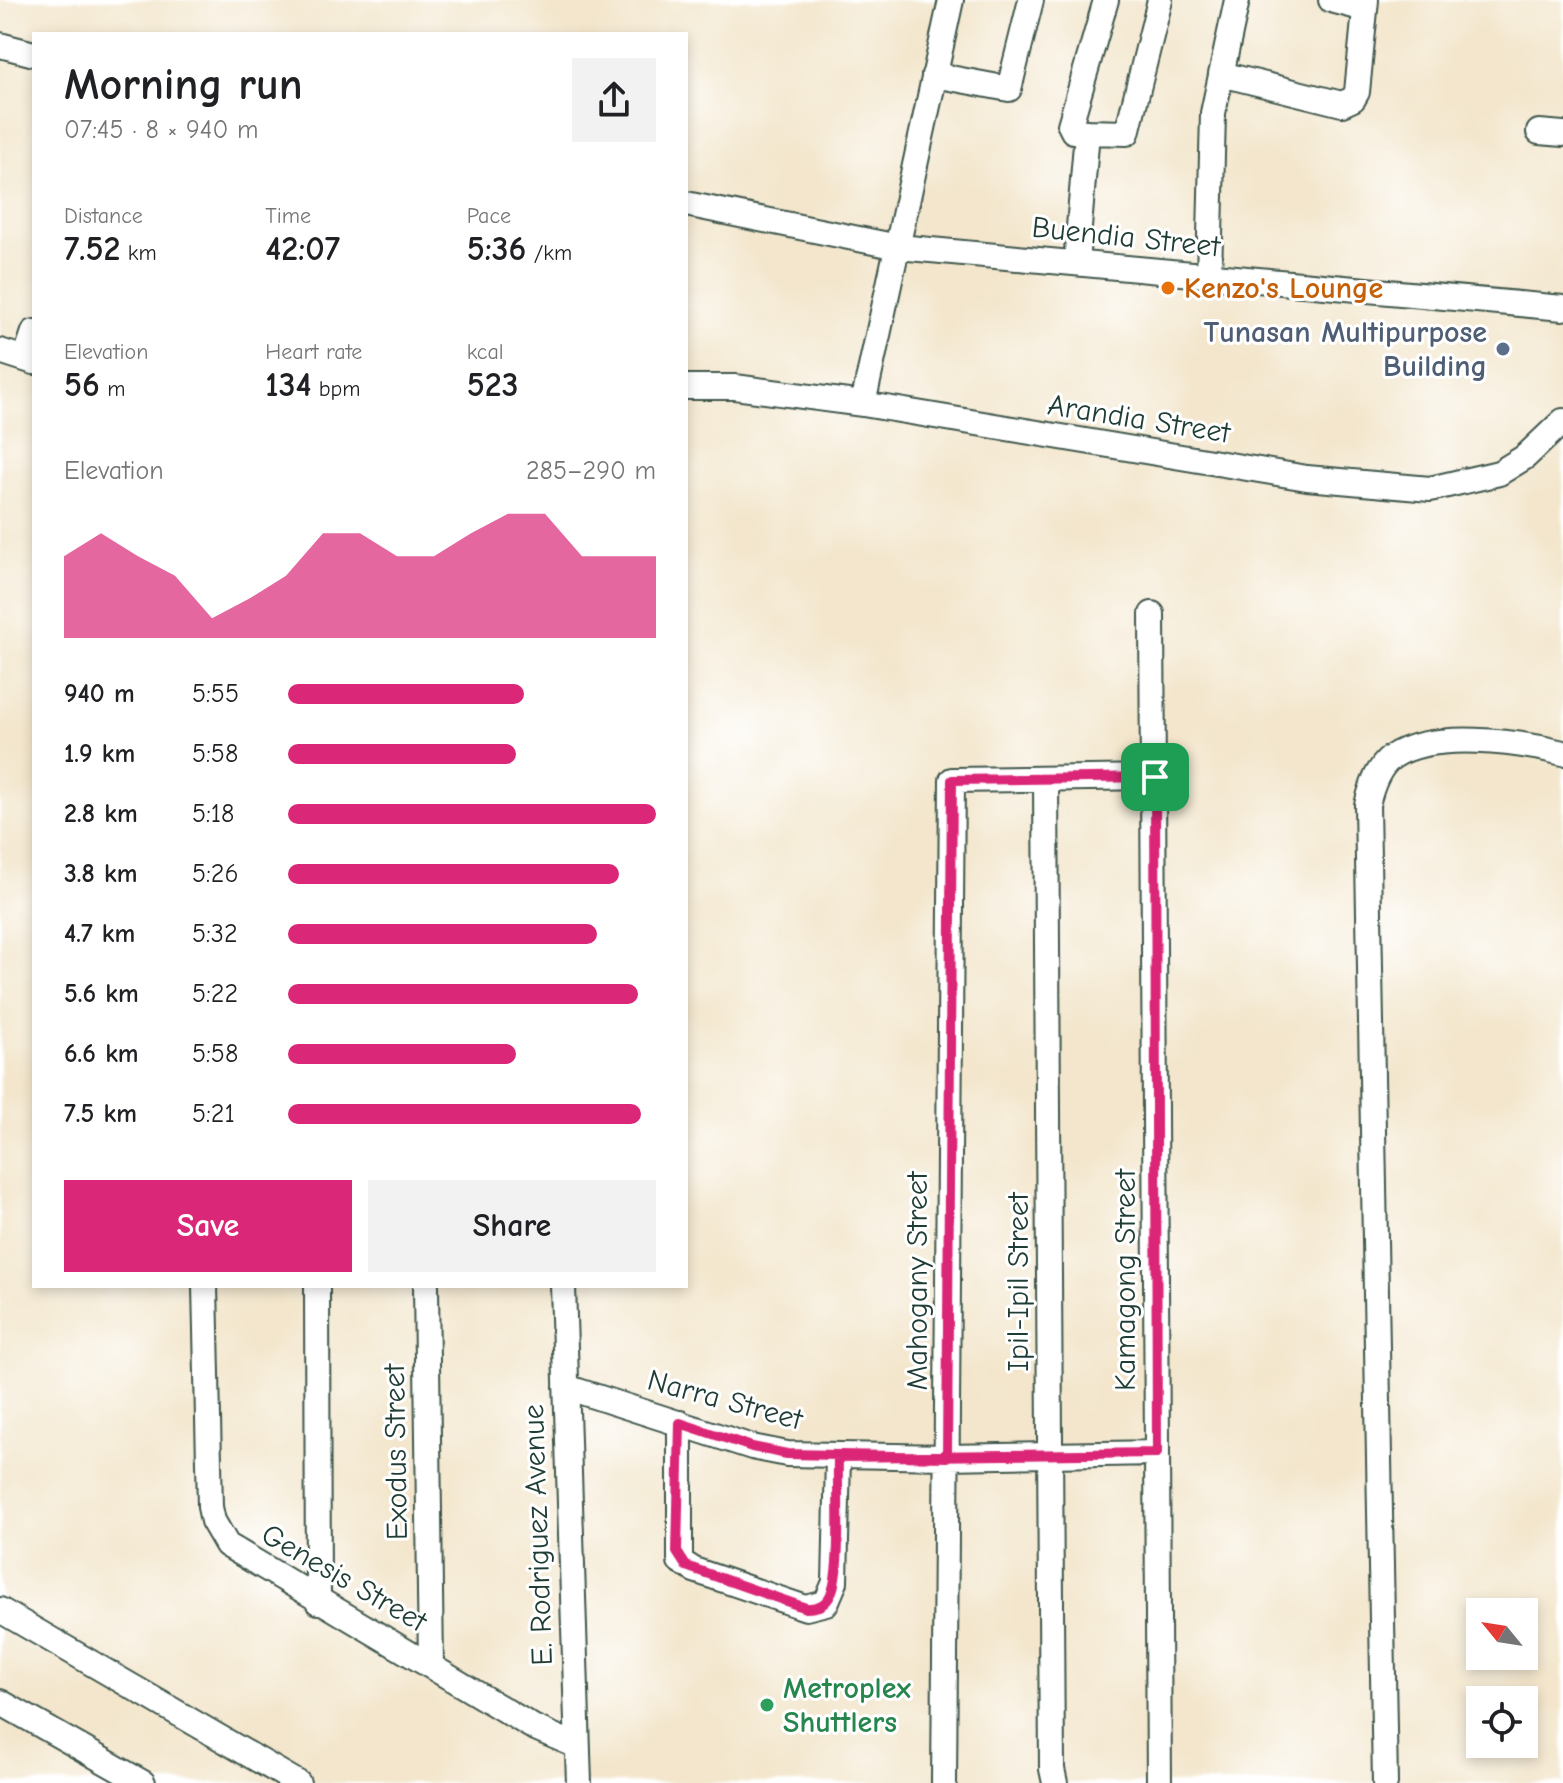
<!DOCTYPE html>
<html lang="en">
<head>
<meta charset="utf-8">
<style>
	:root { --surface:#fff; --page:#f2f2f2; --text:#202124; --muted:#757577; --accent:#db2777 }
	body { margin:0; font-family:"Comic Neue",sans-serif; background:var(--page); color:var(--text); height:100vh; display:flex; flex-direction:column; font-size:30px; white-space:nowrap }
	* { box-sizing:border-box; margin:0 }
	p { font-size:26px; color:var(--muted) }
	.icon { flex:none; width:44px; height:44px; fill:none; stroke:currentColor; stroke-width:2; stroke-linecap:round; stroke-linejoin:round }
	.map { position:relative; flex:1; overflow:hidden }
	.side { position:absolute; left:32px; top:32px; width:656px; height:1256px; display:flex; flex-direction:column; background:var(--surface); border-radius:0px; box-shadow:0 4px 12px #0003 }
	.side>* { flex:none }
	.needle { width:52px; rotate:300deg }
	.tools { position:absolute; left:1466px; top:1598px; display:grid; gap:16px }
	.tools a { display:grid; place-items:center; width:72px; height:72px; border-radius:0px; background:var(--surface); box-shadow:0 4px 12px #0003; font-size:40px }
	.pin { position:absolute; display:grid; place-items:center; width:68px; height:68px; color:#fff; margin:-34px; border-radius:16px; box-shadow:0 4px 12px #0006 }
	.round { display:grid; place-items:center; flex:none; width:84px; height:84px; border-radius:0px; background:var(--page) }
	.head { display:flex; align-items:center; justify-content:space-between; height:136px; padding:0 32px }
	h1 { font-size:44px; font-weight:700; line-height:60px }
	.stats { display:grid; grid-template-columns:repeat(3,1fr); gap:12px; height:136px; padding:8px 32px }
	.stats div { display:grid; align-content:center }
	.stats b { font-size:34px; font-weight:700 }
	.stats small { font-size:22px; font-weight:400 }
	.stats p { font-size:22px }
	.chart { height:224px; padding:16px 32px }
	.chart p { display:flex; justify-content:space-between }
	.chart svg { width:100%; height:144px; margin-top:8px; fill:var(--accent); opacity:.7 }
	.primary-button { display:flex; gap:16px; margin-top:auto; padding:16px 32px }
	.primary-button a { flex:1; height:92px; border-radius:0px; background:var(--accent); color:#fff; font-size:32px; font-weight:700; line-height:92px; text-align:center }
	.primary-button a+a { background:var(--page); color:var(--text) }
	ul { padding:0 32px; list-style:none; font-size:26px }
	li { display:grid; grid-template-columns:128px 96px 1fr; align-items:center; height:60px }
	li i { height:20px; border-radius:10px; background:var(--accent) }
	.map>svg:first-child { display:block }
</style>
</head>
<body>
<div class="map">
<svg width="1563" height="1783" viewBox="0 0 1563 1783">
	<rect width="100%" height="100%" fill="#fff"/>
	<filter id="ink" filterUnits="userSpaceOnUse"><feTurbulence type="fractalNoise" baseFrequency=".0125" numOctaves="2"/><feDisplacementMap in="SourceGraphic" scale="16" xChannelSelector="R" yChannelSelector="G"/><feConvolveMatrix kernelMatrix="1 2 1 2 8 2 1 2 1" color-interpolation-filters="sRGB"/></filter>
	<filter id="wash" filterUnits="userSpaceOnUse"><feTurbulence type="fractalNoise" baseFrequency=".006" numOctaves="4" result="noise"/><feDisplacementMap in="SourceGraphic" scale="32" xChannelSelector="R" yChannelSelector="G"/><feGaussianBlur stdDeviation="1.8" result="paint"/><feColorMatrix in="noise" values="0 0 0 0 0 0 0 0 0 0 0 0 0 0 0 0 0 1.4 0 .05"/><feComposite in="paint" operator="in"/></filter>
	<g filter="url(#wash)">
		<rect width="100%" height="100%" fill="#f3e6cc"/>
	</g>
	<g filter="url(#ink)">
		<g fill="none" stroke-linecap="round" stroke-linejoin="round">
			<defs>
				<path id="minor" d="M1331,0l34,9
					M0,45l34,9
					M1221,74l121,30 11,-5 4,-7 9,-92
					M934,75l75,14 22,-89
					M1087,132l40,1 33,-133
					M1539,132l24,2
					M686,204l212,43 665,61
					M1076,263l11,-131 -14,-1 -3,-6 36,-125
					M1209,278l4,-165 24,-113
					M0,351l34,11
					M25,359l9,-27
					M686,387h49l128,17 444,74 123,11 69,-16 26,-16 38,-36
					M863,404l88,-404
					M1152,614l7,1169
					M1046,780l6,989 3,14
					M205,1286l5,221 3,14 14,24 306,182 44,19
					M317,1286l1,316
					M426,1286l5,379
					M563,1286l16,497
					M566,1387l186,60 35,7 160,3 210,-4
					M680,1423v138l14,9 112,38 20,-5 9,-21 3,-125
					M0,1610l298,173
					M0,1702l143,81
					M944,1783l8,-1003 203,-3
					M1385,1783l-18,-978c4,-17 10,-37 25,-48 40,-27 127,-15 171,-4"/>
			</defs>
			<use href="#minor" stroke="#3f564b" stroke-width="28"/>
			<use href="#minor" stroke="#fff" stroke-width="24"/>
		</g>
	</g>
	<g fill="none" stroke-linecap="round" stroke-linejoin="round" filter="url(#ink)">
		<defs>
			<path id="route" d="M1155,777l-203,3 -5,677 -160,-3 -35,-7 -72,-24 -3,129 9,14 120,42c12,0 20,-3 25,-14 11,-24 6,-106 7,-137l319,-4 -2,-676"/>
		</defs>
		<use href="#route" stroke="#fff" stroke-width="16"/>
		<use href="#route" stroke="#db2777" stroke-width="10"/>
	</g>
	<circle fill="#e8710a" stroke="#fff" stroke-width="3" cx="1168" cy="288" r="8"/>
	<circle fill="#5c6f8a" stroke="#fff" stroke-width="3" cx="1503" cy="349" r="8"/>
	<circle fill="#2e9e5b" stroke="#fff" stroke-width="3" cx="767" cy="1705" r="8"/>
	<g text-anchor="middle" dominant-baseline="central" stroke-width="6" stroke-linejoin="round" paint-order="stroke">
		<g font-size="30" fill="#1f3d34" stroke="#fff">
			<text transform="translate(1126 237) rotate(6)">Buendia Street</text>
			<text transform="translate(1139 419) rotate(9)">Arandia Street</text>
			<text transform="translate(1125 1280) rotate(-90)">Kamagong Street</text>
			<text transform="translate(917 1281) rotate(-90)">Mahogany Street</text>
			<text transform="translate(1018 1282) rotate(-90)">Ipil-Ipil Street</text>
			<text transform="translate(725 1400) rotate(15)">Narra Street</text>
			<text transform="translate(396 1452) rotate(-91)">Exodus Street</text>
			<text transform="translate(538 1535) rotate(-92)">E. Rodriguez Avenue</text>
			<text transform="translate(344 1578) rotate(30)">Genesis Street</text>
		</g>
		<g font-size="30" font-weight="bold" fill="#c56008" stroke="#fff" text-anchor="start">
			<text x="1184" y="288">Kenzo's Lounge</text>
		</g>
		<g font-size="30" font-weight="bold" fill="#4e5e75" stroke="#fff" text-anchor="end">
			<text x="1487" y="332">Tunasan Multipurpose<tspan x="1487" dy="34">Building</tspan></text>
		</g>
		<g font-size="30" font-weight="bold" fill="#27864d" stroke="#fff" text-anchor="start">
			<text x="783" y="1688">Metroplex<tspan x="783" dy="34">Shuttlers</tspan></text>
		</g>
	</g>
</svg>
<div class="tools">
<a><svg class="needle" viewBox="-14 -14 28 28"><path d="M0-13l5 13h-10z" fill="#e53935"/><path d="M0 13l5-13h-10z" fill="#757577"/></svg></a>
<a><svg class="icon" aria-label="locate" viewBox="0 0 24 24"><circle cx="12" cy="12" r="6"/><path d="M12 2v4M12 18v4M2 12h4M18 12h4"/></svg></a>
</div>
<div class="pin" style="left:1155px;top:777px;background:#1e9e55"><svg class="icon" aria-label="arrive" viewBox="0 0 24 24"><path d="M6 21V4h12l-3 4 3 4H6"/></svg></div>
<section class="side">
<div class="head"><div><h1>Morning run</h1><p>07:45 · 8 × 940 m</p></div><a class="round"><svg class="icon" aria-label="share" viewBox="0 0 24 24"><path d="M12 15V3M7 8l5-5 5 5M5 13v7h14v-7"/></svg></a></div>
<div class="stats">
<div><p>Distance</p><b>7.52<small> km</small></b></div>
<div><p>Time</p><b>42:07</b></div>
<div><p>Pace</p><b>5:36<small> /km</small></b></div>
</div>
<div class="stats">
<div><p>Elevation</p><b>56<small> m</small></b></div>
<div><p>Heart rate</p><b>134<small> bpm</small></b></div>
<div><p>kcal</p><b>523</b></div>
</div>
<div class="chart"><p><span>Elevation</span>285–290 m</p>
<svg viewBox="0 0 160 44" preserveAspectRatio="none"><path d="M0 44V19L10 12L20 19L30 25L40 38L50 32L60 25L70 12L80 12L90 19L100 19L110 12L120 6L130 6L140 19L150 19L160 19V44z"/></svg>
</div>
<ul>
<li><b>940 m</b>5:55<i style="width:64%"></i></li>
<li><b>1.9 km</b>5:58<i style="width:62%"></i></li>
<li><b>2.8 km</b>5:18<i style="width:100%"></i></li>
<li><b>3.8 km</b>5:26<i style="width:90%"></i></li>
<li><b>4.7 km</b>5:32<i style="width:84%"></i></li>
<li><b>5.6 km</b>5:22<i style="width:95%"></i></li>
<li><b>6.6 km</b>5:58<i style="width:62%"></i></li>
<li><b>7.5 km</b>5:21<i style="width:96%"></i></li>
</ul>
<div class="primary-button"><a>Save</a><a>Share</a></div>
</section>
</div>
</body>
</html>
